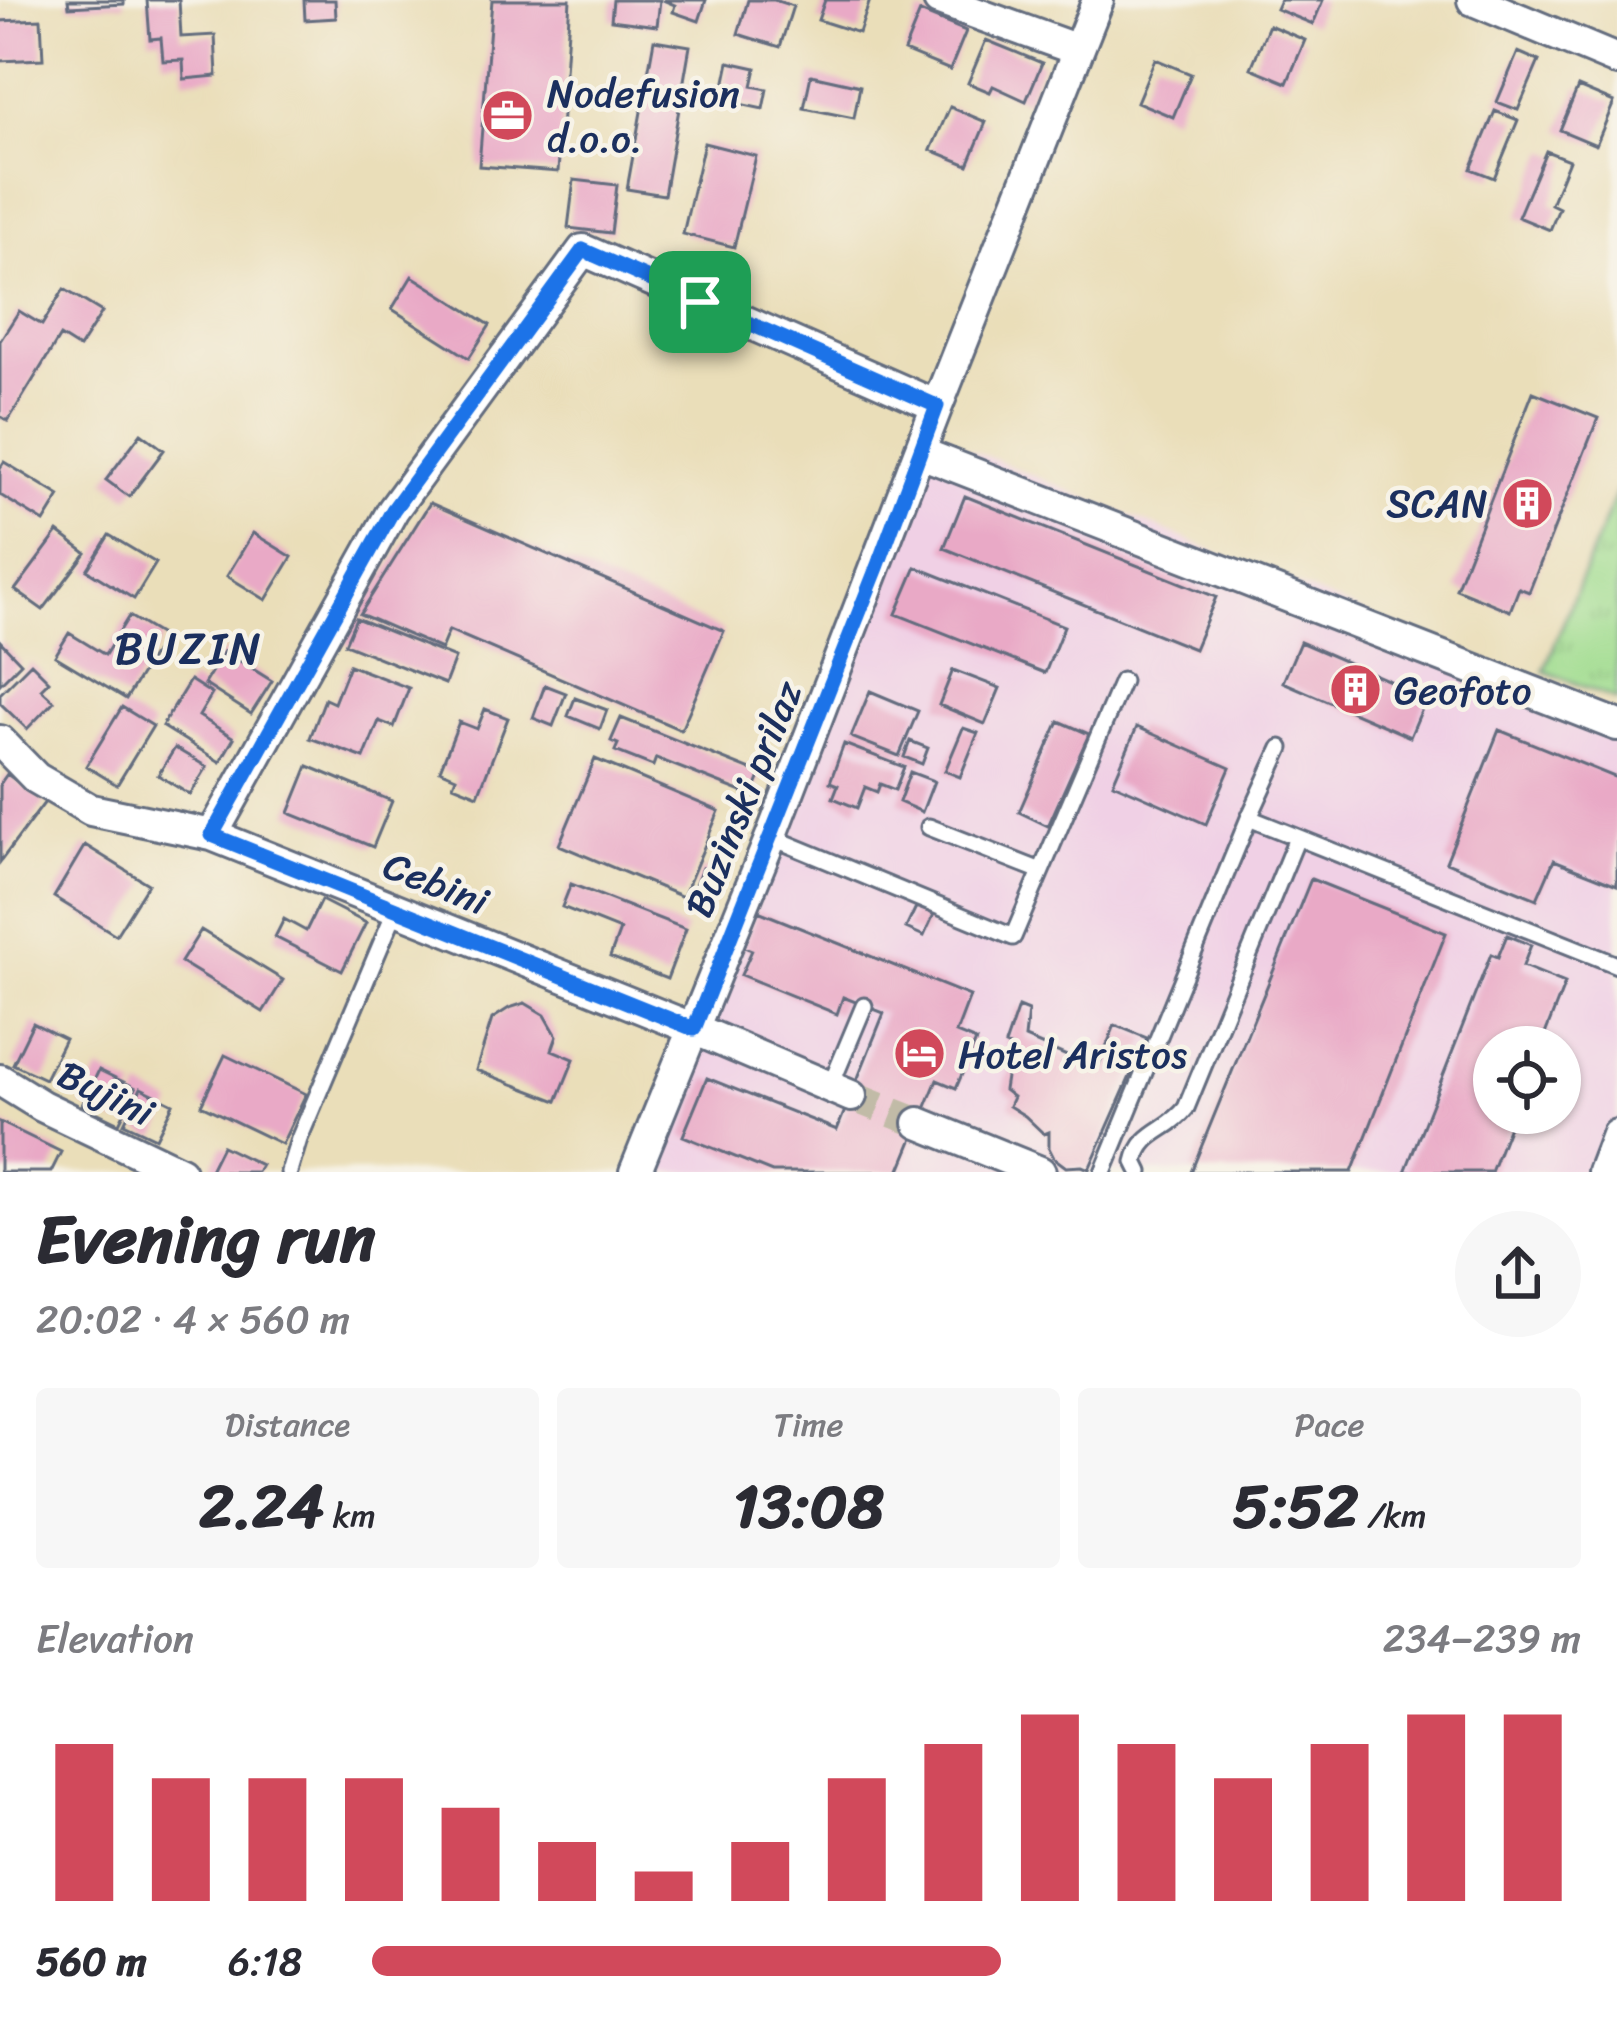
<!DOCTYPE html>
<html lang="en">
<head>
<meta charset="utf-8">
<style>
	:root { --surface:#fff; --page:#f7f7f7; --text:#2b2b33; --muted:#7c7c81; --accent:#d1495b }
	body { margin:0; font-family:Sriracha,sans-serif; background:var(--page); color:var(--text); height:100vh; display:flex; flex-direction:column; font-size:45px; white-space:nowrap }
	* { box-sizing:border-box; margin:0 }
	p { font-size:39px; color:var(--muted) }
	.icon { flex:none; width:66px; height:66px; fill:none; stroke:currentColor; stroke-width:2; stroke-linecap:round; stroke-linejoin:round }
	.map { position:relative; height:1172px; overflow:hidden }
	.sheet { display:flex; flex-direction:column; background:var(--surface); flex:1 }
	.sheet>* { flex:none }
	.buttons { position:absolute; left:1473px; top:1026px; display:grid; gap:24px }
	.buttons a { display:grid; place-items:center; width:108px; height:108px; border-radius:50%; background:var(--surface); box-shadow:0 3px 9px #0004; font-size:60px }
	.pin { position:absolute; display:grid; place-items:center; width:102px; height:102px; color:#fff; margin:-51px; border-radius:24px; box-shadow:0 6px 18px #0006 }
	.round { display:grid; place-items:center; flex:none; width:126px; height:126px; border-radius:63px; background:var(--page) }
	.headline { display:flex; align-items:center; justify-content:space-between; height:204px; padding:0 36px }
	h1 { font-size:66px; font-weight:700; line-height:90px }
	.figures { display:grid; grid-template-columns:repeat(3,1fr); gap:18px; height:204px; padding:12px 36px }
	.figures div { display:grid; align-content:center; border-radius:12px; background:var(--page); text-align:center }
	.figures b { font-size:60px; font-weight:700 }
	.figures small { font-size:33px; font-weight:400 }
	.figures p { font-size:33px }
	.chart { height:336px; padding:24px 36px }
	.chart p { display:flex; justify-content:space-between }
	.chart svg { width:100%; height:216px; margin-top:12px; stroke:var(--accent); stroke-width:6 }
	ul { padding:0 36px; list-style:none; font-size:39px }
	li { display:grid; grid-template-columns:192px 144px 1fr; align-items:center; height:90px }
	li i { height:30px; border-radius:15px; background:var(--accent) }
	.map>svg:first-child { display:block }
</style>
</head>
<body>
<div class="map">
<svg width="1617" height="1172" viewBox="0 0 1617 1172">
	<defs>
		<pattern id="grass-tufts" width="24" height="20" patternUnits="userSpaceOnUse" patternTransform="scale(3)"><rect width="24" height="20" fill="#a2dd91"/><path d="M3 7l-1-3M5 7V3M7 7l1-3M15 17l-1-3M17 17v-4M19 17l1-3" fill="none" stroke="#8bbe7f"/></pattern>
	</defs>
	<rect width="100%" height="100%" fill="#f7f3e8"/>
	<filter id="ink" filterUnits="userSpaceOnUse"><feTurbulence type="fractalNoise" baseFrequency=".00833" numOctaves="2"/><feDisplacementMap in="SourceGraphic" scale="24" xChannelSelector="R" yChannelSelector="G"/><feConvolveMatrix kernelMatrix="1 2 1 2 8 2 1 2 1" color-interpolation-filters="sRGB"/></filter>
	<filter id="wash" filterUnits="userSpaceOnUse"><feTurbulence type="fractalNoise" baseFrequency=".004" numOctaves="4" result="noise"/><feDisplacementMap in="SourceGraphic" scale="48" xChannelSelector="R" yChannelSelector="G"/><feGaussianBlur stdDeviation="2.7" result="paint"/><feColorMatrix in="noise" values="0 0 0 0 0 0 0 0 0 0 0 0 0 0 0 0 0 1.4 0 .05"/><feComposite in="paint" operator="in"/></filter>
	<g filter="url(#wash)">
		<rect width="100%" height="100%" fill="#eadeb9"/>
		<path fill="#f0d0e5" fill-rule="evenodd" d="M938,436l374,156 305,122v458h-964zM1494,1047h66v66h-66z"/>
		<path fill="url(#grass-tufts)" stroke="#5e8678" stroke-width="3" d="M1617,490v210l-73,-29z"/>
		<g id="blocks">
			<path fill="#e9a9c6" d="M68,0h56v4l-55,3z
				M147,0h32l2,37 34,-2 2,41 -33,3 -1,-19 -20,1 -2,-23 -11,1z
				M304,0h31l1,18 -31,2z
				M492,0h78l-12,172 -79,-6z
				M613,0h47l-3,26 -46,-6z
				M663,0h43l-7,21 -26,-9 2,-7z
				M748,0h26l19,6 -13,41 -42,-13z
				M825,0h45l-11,33 -41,-13z
				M1280,0h43l-10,24 -37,-15z
				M920,12l46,19 -16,39 -46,-19z
				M41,19l2,40 -43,2v-40z
				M1269,25l36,15 -18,43 -36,-15z
				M654,40l36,6 -26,149 -37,-6z
				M986,40l56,23 -16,38 -33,-15 -3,6 -22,-9z
				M1518,52l21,9 -21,49 -21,-8z
				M1155,59l36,15 -18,43 -36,-15z
				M729,62l27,6 -4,18 15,3 -4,20 -42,-9z
				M811,75l49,11 -6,32 -50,-10z
				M1578,87l36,15 -18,43 -36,-15z
				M950,107l36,15 -18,43 -37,-15z
				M1495,111l23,9 -24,58 -23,-9z
				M704,143l52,13 -22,91 -51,-13z
				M1546,151l23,9 -18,44 8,4 -9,22 -32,-13z
				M574,180l43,5 -6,48 -43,-5z
				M412,276l78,49 -21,33 -77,-49z
				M64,289l38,23 -23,36 -19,-12 -52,85 -8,-5v-75l19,-30 23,14z
				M1533,392l65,26 -69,174 -10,-4 -9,23 -54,-22z
				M141,433l23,17 -35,47 -23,-17z
				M4,462l56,34 -16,26 -44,-27v-27z
				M965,496l251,101 -22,52 -250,-101z
				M430,503l294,128 -43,99 -232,-100 -8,19 -81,-35z
				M58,532l28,21 -43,57 -28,-20z
				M253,533l39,24 -26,43 -39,-24z
				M109,535l47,28 -22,36 -47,-29z
				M916,567l148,59 -19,47 -149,-59z
				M129,616l35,21 -38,62 -71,-43 14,-23 36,22z
				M356,618l99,40 -10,26 -100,-40z
				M0,641l21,22 -21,21z
				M1300,642l127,55 -17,40 -127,-55z
				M224,651l48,30 -21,33 -47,-30z
				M31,663l18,18 -8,8 13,12 -27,28 -27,-26v-9z
				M349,665l60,23 -15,39 -15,-6 -15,37 -54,-20 15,-39 9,4z
				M953,670l47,18 -15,36 -46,-19z
				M190,680l22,14 -13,22 35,22 -14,24 -58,-36z
				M545,685l21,8 -13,33 -20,-8z
				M870,691l48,20 -19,45 -48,-19z
				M575,698l32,12 -7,19 -32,-13z
				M122,707l31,19 -36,59 -31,-19z
				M485,709l23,9 -30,77 -25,-10 3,-8 -16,-7 19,-48 18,7z
				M621,718l140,56 -9,22 -96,-38 -3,8 -38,-15 3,-7 -7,-3z
				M1059,721l30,13 -41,92 -29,-14z
				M1137,727l93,41 -24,56 -93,-41z
				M963,728l15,5 -18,44 -15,-6z
				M1499,730l118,48v107l-63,-25 -17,39 -91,-37z
				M910,741l18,7 -6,16 -18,-7z
				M844,744l60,23 -9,23 -15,-6 -3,8 -12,-5 -8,21 -24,-10 5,-13 -8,-3z
				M175,748l32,19 -17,28 -32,-20z
				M595,759l124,52 -36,86 -124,-52z
				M308,766l84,35 -19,46 -84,-34z
				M910,772l24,9 -12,31 -23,-10z
				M7,774l38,28 -45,60v-78z
				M85,845l63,39 -32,51 -62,-38z
				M702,868l20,8 -9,19 -19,-8z
				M1311,879l135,54 -94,239h-161z
				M571,884l115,45 -19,50 -57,-22 10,-27 -58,-23z
				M321,900l45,23 -24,48 -67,-34 9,-18 22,12z
				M916,907l18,7 -10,22 -18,-8z
				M758,911l212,85 -14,37 20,8 -20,47 -19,-8 -38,92h-127l-89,-36 24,-58 130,52 47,-117 -41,-16 -6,17 -96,-39 11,-25 -8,-3z
				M201,930l82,50 -20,32 -82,-50z
				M1507,935l24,10 -8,21 42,17 -25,64h-46v66h20l-23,59h-86l86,-218 7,3z
				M525,1003l20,12 12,21 -5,14 22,9 -17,42 -81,-31 16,-51 17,-11z
				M1018,1007l10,4 -3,27 72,31 18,-44 32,13 -58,131 -7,-3 -16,1 -12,-9 -5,-10v-16l-5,2 -19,-18 -16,-10 4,-9 -9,-7 2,-13 9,-16 -3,-13 -7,-3z
				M33,1023l32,16 -20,40 -32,-15z
				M225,1055l81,39 -24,50 -81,-39z
				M99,1070l37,18 -17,35 -37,-18z
				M141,1088l32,16 -17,34 -32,-15z
				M0,1122l61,30 -10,20h-51z
				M222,1146l39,19 -4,7h-48z"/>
		</g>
	</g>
	<g filter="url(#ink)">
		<use href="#blocks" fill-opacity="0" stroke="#636c7e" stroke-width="3"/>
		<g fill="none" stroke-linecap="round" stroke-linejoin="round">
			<path stroke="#c1bba7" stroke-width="30" stroke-dasharray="30 15" stroke-linecap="butt" d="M851,1096l68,27"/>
			<defs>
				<path id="service" d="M1249,818l32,-70
					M929,827l112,44
					M771,837l242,100 109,-256
					M830,1087l34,-81
					M289,1172l10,-33 97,-230
					M1103,1172l146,-354 368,147
					M1140,1172l-5,-10c7,-32 33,-30 51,-54l111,-270"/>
				<path id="minor" d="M939,0l139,50
					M1473,0l144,60
					M921,453l696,272
					M0,741l36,37 55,32 121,25 482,194 157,67
					M212,835l181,-325 190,-260 354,156
					M0,1080l42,26 138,66
					M919,1123l121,49
					M635,1172l136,-335 166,-431 161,-406
					M1603,1172l14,-37"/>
			</defs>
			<use href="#service" stroke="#636c7e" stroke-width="21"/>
			<use href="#minor" stroke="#636c7e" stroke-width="36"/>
			<use href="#service" stroke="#fff" stroke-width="15"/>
			<use href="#minor" stroke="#fff" stroke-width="30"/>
		</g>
	</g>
	<g fill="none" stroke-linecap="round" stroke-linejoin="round" filter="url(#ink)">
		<defs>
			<path id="route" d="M583,250l354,156 -59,159 -184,464 -482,-194 181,-325z"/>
		</defs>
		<use href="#route" stroke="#fff" stroke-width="24"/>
		<use href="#route" stroke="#1a73e8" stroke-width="15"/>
	</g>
	<defs>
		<symbol id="office-disc" viewBox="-11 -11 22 22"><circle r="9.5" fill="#d1495b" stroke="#f7f3e8"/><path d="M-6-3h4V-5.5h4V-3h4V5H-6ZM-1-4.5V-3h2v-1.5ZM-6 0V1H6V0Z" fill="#fff"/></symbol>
		<symbol id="building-disc" viewBox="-11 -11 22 22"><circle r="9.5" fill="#d1495b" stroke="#f7f3e8"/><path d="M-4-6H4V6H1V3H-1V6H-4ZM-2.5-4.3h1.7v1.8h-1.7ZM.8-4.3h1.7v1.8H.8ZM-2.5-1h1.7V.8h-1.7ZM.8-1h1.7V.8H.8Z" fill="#fff"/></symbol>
		<symbol id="hotel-disc" viewBox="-11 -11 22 22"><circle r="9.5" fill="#d1495b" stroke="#f7f3e8"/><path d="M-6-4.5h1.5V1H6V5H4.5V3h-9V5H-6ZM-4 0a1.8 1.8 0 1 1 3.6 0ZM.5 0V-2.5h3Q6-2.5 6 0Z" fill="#fff"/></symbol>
	</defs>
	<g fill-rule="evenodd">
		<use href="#office-disc" x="478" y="86" width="59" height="59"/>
		<use href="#building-disc" x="1498" y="474" width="59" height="59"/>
		<use href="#building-disc" x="1326" y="660" width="59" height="59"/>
		<use href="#hotel-disc" x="890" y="1024" width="59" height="59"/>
	</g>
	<g text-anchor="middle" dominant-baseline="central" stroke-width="9" stroke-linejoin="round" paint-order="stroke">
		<g font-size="39" fill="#1b2f5e" stroke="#f7f3e8" text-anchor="start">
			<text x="547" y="93">Nodefusion<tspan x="547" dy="45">d.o.o.</tspan></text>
			<text x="1488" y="503" text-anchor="end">SCAN</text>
			<text x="1394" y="690">Geofoto</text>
			<text x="958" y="1054">Hotel Aristos</text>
		</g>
		<g font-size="39" fill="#1b2f5e" stroke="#f7f3e8">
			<text transform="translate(743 799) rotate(-68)">Buzinski prilaz</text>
			<text transform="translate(436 883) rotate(22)">Cebini</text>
			<text transform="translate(106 1093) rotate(26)">Bujini</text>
		</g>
		<g font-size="45" letter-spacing="3" fill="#1b2f5e" stroke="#f7f3e8">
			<text x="189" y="649">BUZIN</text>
		</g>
	</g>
</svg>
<div class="buttons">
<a><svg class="icon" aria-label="locate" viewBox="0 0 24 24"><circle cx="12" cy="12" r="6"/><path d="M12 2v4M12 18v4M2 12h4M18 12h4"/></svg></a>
</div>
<div class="pin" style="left:700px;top:302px;background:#1e9e55"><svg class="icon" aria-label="arrive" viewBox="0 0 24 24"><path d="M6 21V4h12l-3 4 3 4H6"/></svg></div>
</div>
<section class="sheet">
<div class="headline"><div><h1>Evening run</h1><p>20:02 · 4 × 560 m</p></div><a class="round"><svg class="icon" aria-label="share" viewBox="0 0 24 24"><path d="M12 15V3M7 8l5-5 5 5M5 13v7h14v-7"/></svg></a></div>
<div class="figures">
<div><p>Distance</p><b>2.24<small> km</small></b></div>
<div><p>Time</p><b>13:08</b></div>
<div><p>Pace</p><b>5:52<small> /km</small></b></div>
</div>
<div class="chart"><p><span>Elevation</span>234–239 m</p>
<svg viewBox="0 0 160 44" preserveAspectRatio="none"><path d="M5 44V12M15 44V19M25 44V19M35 44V19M45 44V25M55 44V32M65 44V38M75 44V32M85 44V19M95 44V12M105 44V6M115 44V12M125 44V19M135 44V12M145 44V6M155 44V6"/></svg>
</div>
<ul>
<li><b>560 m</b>6:18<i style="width:52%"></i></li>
</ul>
</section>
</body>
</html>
